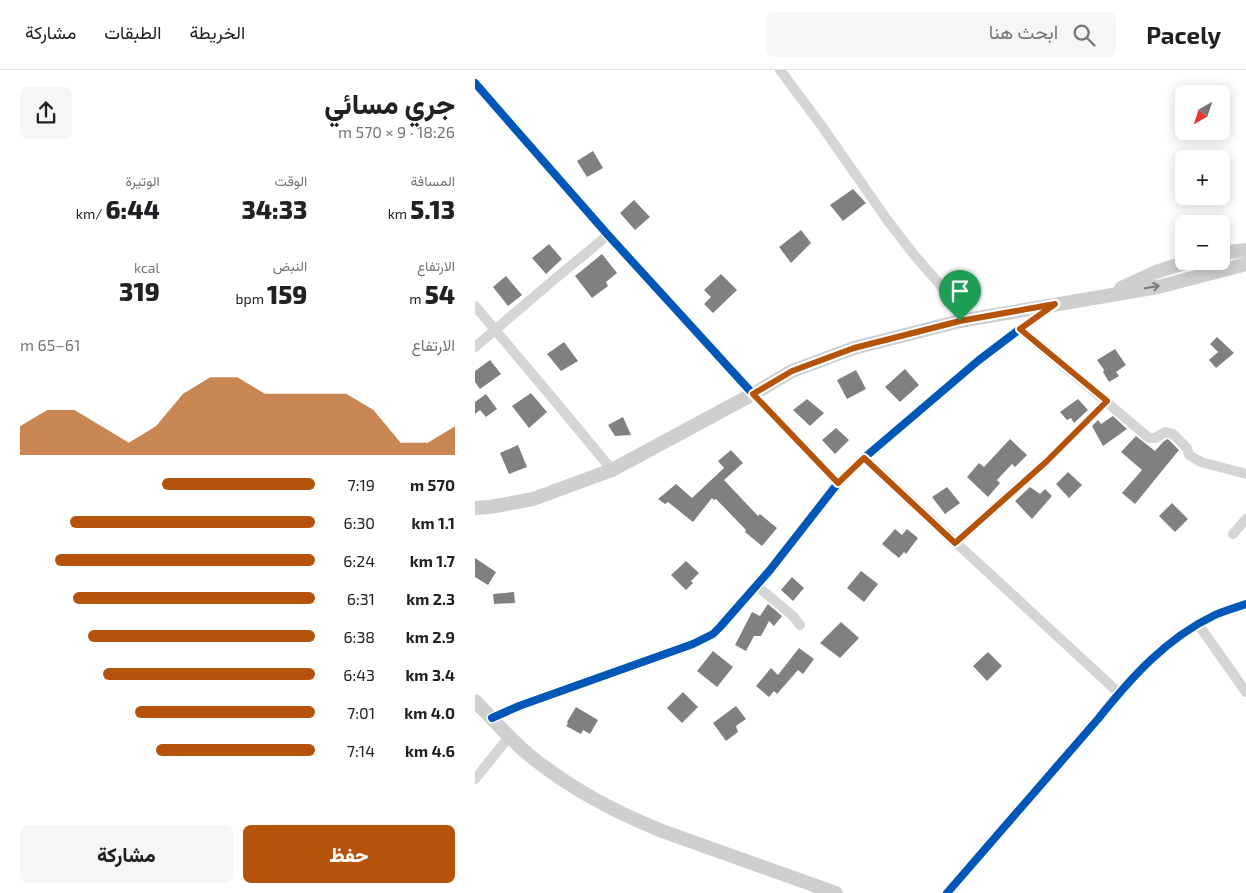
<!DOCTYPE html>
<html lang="ar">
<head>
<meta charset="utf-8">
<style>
	:root { --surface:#fff; --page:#f6f6f6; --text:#202124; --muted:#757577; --line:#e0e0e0; --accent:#b45309 }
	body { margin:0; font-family:"Exo 2",Vazirmatn,sans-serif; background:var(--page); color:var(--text); direction:rtl; height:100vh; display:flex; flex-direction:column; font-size:19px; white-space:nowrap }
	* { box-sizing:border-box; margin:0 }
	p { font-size:16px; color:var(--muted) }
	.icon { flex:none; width:28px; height:28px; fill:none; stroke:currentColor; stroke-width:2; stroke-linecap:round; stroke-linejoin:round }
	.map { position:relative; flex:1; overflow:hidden; direction:ltr }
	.details { display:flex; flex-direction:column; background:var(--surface); width:475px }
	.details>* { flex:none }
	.needle { width:32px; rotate:219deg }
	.tools { position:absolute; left:700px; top:15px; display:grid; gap:10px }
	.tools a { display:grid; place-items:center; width:55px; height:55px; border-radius:8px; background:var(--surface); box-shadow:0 2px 12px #0003; font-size:25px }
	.pin { position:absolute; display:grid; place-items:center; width:42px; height:42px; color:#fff; margin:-51px -21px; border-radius:50% 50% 50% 0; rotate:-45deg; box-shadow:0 0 5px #0007 }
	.pin .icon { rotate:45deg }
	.round { display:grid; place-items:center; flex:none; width:52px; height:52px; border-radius:8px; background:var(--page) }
	.summary { display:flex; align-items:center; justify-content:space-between; height:85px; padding:0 20px }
	h1 { font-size:28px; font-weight:800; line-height:38px }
	.stats { display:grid; grid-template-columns:repeat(3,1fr); gap:8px; height:85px; padding:5px 20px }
	.stats div { display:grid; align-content:center }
	.stats b { font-size:25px; font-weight:800 }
	.stats small { font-size:14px; font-weight:400 }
	.stats p { font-size:14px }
	.chart { height:140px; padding:10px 20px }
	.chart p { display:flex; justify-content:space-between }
	.chart svg { width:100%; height:90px; margin-top:5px; fill:var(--accent); opacity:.7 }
	.action { display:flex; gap:10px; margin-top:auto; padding:10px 20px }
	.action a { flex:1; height:58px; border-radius:8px; background:var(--accent); color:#fff; font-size:20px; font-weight:800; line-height:58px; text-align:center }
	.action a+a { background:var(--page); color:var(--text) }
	ul { padding:0 20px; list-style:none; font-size:16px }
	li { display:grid; grid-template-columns:80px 60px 1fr; align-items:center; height:38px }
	li i { height:12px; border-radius:6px; background:var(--accent) }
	header { display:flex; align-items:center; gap:30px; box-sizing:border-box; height:70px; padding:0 25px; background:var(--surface); border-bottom:1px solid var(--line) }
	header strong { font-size:24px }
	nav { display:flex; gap:28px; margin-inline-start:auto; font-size:18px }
	.search { width:350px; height:45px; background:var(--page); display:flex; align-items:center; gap:12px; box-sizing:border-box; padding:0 18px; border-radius:8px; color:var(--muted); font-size:19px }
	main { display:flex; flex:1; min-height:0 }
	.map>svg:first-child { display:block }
</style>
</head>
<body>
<header>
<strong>Pacely</strong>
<div class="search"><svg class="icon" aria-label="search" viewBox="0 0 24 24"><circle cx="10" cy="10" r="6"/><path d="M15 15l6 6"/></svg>ابحث هنا</div>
<nav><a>الخريطة</a><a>الطبقات</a><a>مشاركة</a></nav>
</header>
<main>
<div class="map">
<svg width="771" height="823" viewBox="0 0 771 823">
	<rect width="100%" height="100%" fill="#fff"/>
	<path fill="#808080" d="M118,81l10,17 -16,9 -10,-16z
		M378,119l13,14 -23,18 -13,-16z
		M159,130l16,17 -15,13 -15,-17z
		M326,160l10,13 -20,20 -12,-16z
		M74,174l13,15 -16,15 -14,-16z
		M127,184l15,19 -11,9 2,4 -16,12 -17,-22z
		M246,204l16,16 -24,23 -9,-9 7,-7 -7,-7z
		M31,206l16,19 -14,11 -15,-19z
		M742,267l17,16 -18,15 -7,-8 9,-8 -8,-8z
		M89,272l14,19 -17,10 -14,-17z
		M640,279l11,16 -10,7 3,4 -10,6 -6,-10 1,-2 -7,-10z
		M15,290l11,14 -21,15 -5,-7v-11z
		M430,299l14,16 -19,17 -15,-15z
		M381,300l10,19 -19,10 -10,-19z
		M56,323l16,19 -18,16 -17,-22z
		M11,324l11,15 -11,8 -6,-7 -5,4v-12z
		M332,329l17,14 -14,13 -17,-16z
		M603,329l10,11 -14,13 -3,-5 -4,2 -7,-8z
		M638,346l14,13 -24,17 -11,-20 6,-6 3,4z
		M148,347l8,18 -16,1 -7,-11z
		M361,358l13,12 -14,14 -13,-14z
		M661,366l19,15 8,-9 4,-3 2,1 10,10 -44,54 -13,-11 20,-23 -21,-18z
		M535,369l17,16 -12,12 -3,-3 -15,16 3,3 -12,14 -21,-20 12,-14 5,4z
		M43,375l9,22 -18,7 -9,-21z
		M256,380l12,13 -19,17 34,36 2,-2 17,14 -15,18 -17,-14 1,-2 -30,-31 -2,1 -2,-2 -19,24 -25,-20 -3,2 -7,-5 18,-15 16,14 32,-30 -6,-7z
		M593,402l14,13 -13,13 -13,-14z
		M472,417l13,16 -15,11 -13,-17z
		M555,417l10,7 5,-5 7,7 -20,23 -17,-18z
		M697,433l16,16 -13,13 -16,-16z
		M420,459l7,6 5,-6 11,9 -12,16 -2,-2 -5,6 -17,-14z
		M0,488l21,14 -8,13 -13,-8z
		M211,491l13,12 -8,8 2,2 -7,7 -15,-15z
		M386,501l17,13 -14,18 -17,-14z
		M317,507l12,11 -11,13 -12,-11z
		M39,522l1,11 -21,1 -1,-10z
		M293,534l14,12 -8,10 -5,-5 -8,15h-7l-8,15 -11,-6 17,-33 8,4z
		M366,552l18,16 -19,20 -20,-15z
		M324,578l15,11 -11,15 -5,-4 -21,24 -3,-3 -5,6 -13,-11 15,-18 7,7z
		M238,581l20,16 -16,20 -20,-16z
		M513,582l14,14 -15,15 -14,-15z
		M208,622l15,15 -16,16 -15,-15z
		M261,636l10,13 -10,7 2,6 -12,9 -13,-18z
		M101,637l22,13 -8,14 -7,-4 -2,4 -15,-8 2,-3 -1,-1z"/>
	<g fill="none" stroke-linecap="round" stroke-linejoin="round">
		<path stroke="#d5d5d5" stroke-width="10" d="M305,0l41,55 67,96 27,35 28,32 14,20 3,13
			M0,13l133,152 145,159 85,89
			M0,236l80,95 57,69
			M545,259l129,109h6l11,-6 7,2 14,14 2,7 12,7 45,12
			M0,277l75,-64 58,-48
			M389,388l255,235
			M758,464l13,-15
			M480,473l91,-81 61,-61
			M282,516l36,30 7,9
			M723,554l48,68
			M17,648l27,-12 174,-62 20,-10 7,-7 50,-57 68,-87 26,-25 115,-98 41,-31 33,-23
			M0,709l34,-42
			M472,823l151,-174c32,-40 67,-80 115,-103 10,-5 22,-8 33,-12"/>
		<path stroke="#cfcfcf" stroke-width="14" d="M746,183l25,-3
			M646,218l35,-16 34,-11
			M0,438l15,-1 43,-8 79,-29 141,-76 39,-23 62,-23 106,-27 198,-34 88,-23
			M0,631c18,18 35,38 54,54 42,34 84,56 133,76l174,62"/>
		<defs>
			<path id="cycleway" d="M0,13l133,152 145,159 85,89
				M17,648l27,-12 174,-62 20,-10 7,-7 50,-57 68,-87 26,-25 115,-98 41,-31 35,-25
				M472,823l151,-174c32,-40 67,-80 115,-103 10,-5 22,-8 33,-12"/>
		</defs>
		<use href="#cycleway" stroke="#fff" stroke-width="11"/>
		<use href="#cycleway" stroke="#0057b8" stroke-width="8"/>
	</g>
	<defs><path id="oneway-shaft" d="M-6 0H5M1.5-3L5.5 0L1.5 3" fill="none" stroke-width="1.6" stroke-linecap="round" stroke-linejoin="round" transform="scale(1.25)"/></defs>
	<use stroke="#787878" href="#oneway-shaft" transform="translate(677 217) rotate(-10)"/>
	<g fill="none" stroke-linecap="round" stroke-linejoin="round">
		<defs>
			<path id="route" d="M580,234l-35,25 87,72 -61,61 -91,81 -91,-85 -26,25 -85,-89 39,-23 62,-23 106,-27z"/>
		</defs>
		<use href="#route" stroke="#fff" stroke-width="10"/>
		<use href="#route" stroke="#b45309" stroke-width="6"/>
	</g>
</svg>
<div class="tools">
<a><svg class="needle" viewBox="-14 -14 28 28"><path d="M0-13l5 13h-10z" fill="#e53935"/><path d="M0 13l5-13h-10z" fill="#757577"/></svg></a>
<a>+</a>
<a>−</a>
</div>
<div class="pin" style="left:485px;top:251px;background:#1e9e55"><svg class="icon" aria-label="arrive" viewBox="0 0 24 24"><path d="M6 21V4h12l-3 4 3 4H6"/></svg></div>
</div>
<section class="details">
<div class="summary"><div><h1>جري مسائي</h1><p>18:26 · 9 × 570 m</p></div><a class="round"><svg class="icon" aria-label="share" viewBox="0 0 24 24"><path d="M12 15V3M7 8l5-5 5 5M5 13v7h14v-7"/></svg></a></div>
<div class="stats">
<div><p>المسافة</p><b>5.13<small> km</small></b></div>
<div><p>الوقت</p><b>34:33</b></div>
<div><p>الوتيرة</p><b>6:44<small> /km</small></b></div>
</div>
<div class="stats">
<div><p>الارتفاع</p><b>54<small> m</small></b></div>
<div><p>النبض</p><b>159<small> bpm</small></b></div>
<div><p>kcal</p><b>319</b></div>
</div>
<div class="chart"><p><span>الارتفاع</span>61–65 m</p>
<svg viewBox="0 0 160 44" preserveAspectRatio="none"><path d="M0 44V30L10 22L20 22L30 30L40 38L50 30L60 14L70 6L80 6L90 14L100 14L110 14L120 14L130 22L140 38L150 38L160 30V44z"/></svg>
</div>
<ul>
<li><b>570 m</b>7:19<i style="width:52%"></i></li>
<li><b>1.1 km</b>6:30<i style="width:83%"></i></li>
<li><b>1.7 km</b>6:24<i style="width:88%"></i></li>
<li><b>2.3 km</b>6:31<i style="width:82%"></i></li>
<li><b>2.9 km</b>6:38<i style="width:77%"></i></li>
<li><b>3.4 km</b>6:43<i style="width:72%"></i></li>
<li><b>4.0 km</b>7:01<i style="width:61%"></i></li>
<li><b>4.6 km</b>7:14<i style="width:54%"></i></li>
</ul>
<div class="action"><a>حفظ</a><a>مشاركة</a></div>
</section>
</main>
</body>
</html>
